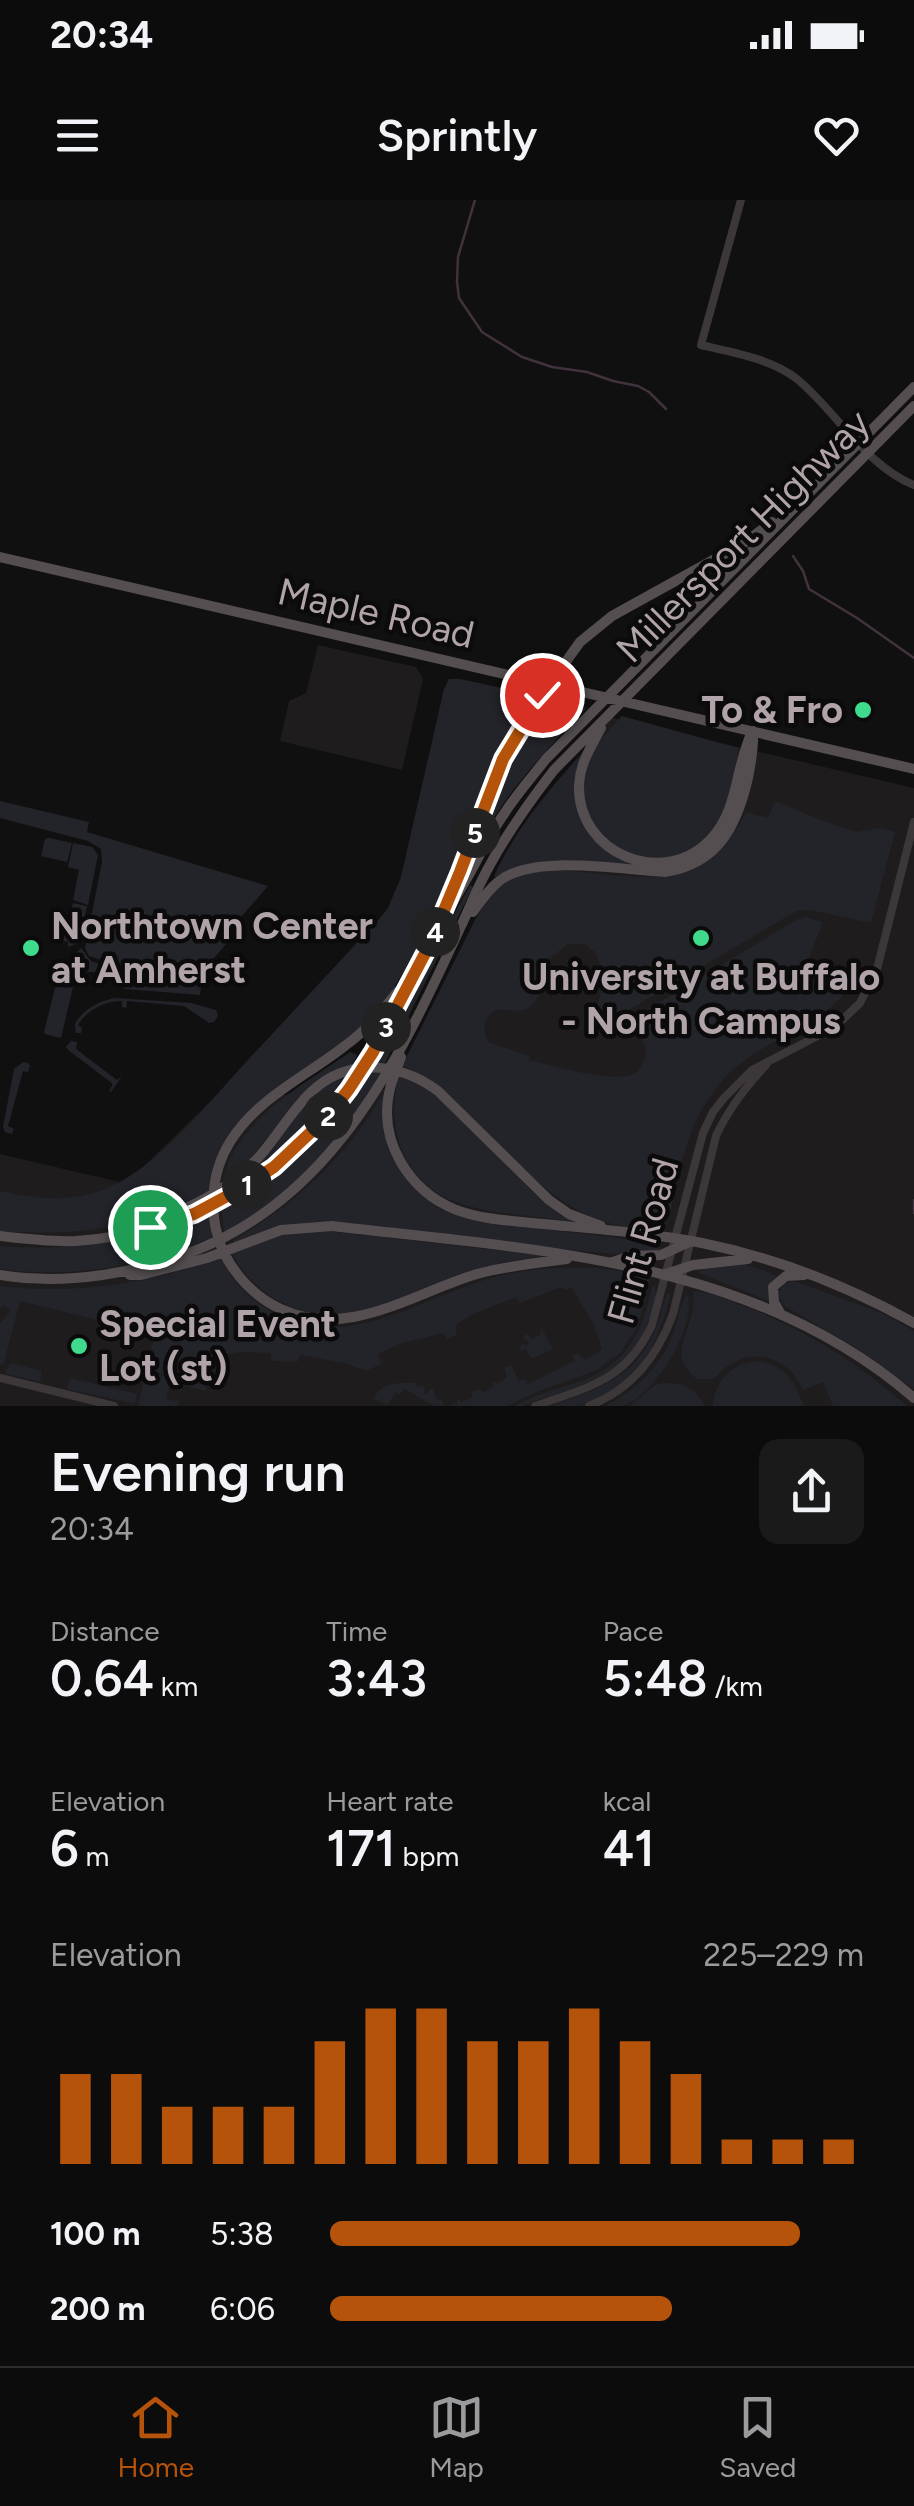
<!DOCTYPE html>
<html lang="en">
<head>
<meta charset="utf-8">
<style>
	:root { --surface:#0d0c0c; --page:#1b1a1a; --text:#f1f3f6; --muted:#9a9b9d; --line:#2d2c2d; --accent:#b45309 }
	body { margin:0; font-family:Figtree,sans-serif; background:var(--page); color:var(--text); height:100vh; display:flex; flex-direction:column; font-size:38px; white-space:nowrap }
	* { box-sizing:border-box; margin:0 }
	p { font-size:32px; color:var(--muted) }
	.icon { flex:none; width:55px; height:55px; fill:none; stroke:currentColor; stroke-width:2; stroke-linecap:round; stroke-linejoin:round }
	.map { position:relative; height:1206px; overflow:hidden }
	.side { display:flex; flex-direction:column; background:var(--surface); flex:1 }
	.side>* { flex:none }
	.pin { position:absolute; display:grid; place-items:center; width:85px; height:85px; color:#fff; margin:-42px; border:5px solid #fff; border-radius:50%; box-shadow:0 2px 10px #0007 }
	.km { position:absolute; width:50px; height:50px; margin:-25px; border-radius:50%; background:#222; color:#fff; font-size:28px; line-height:50px; text-align:center }
	.round { display:grid; place-items:center; flex:none; width:105px; height:105px; border-radius:20px; background:var(--page) }
	.headline { display:flex; align-items:center; justify-content:space-between; height:170px; padding:0 50px }
	h1 { font-size:55px; font-weight:600; line-height:75px }
	.metrics { display:grid; grid-template-columns:repeat(3,1fr); gap:15px; height:170px; padding:10px 50px }
	.metrics div { display:grid; align-content:center }
	.metrics b { font-size:50px; font-weight:600 }
	.metrics small { font-size:28px; font-weight:400 }
	.metrics p { font-size:28px }
	.chart { height:280px; padding:20px 50px }
	.chart p { display:flex; justify-content:space-between }
	.chart svg { width:100%; height:180px; margin-top:10px; stroke:var(--accent); stroke-width:6 }
	ul { padding:0 50px; list-style:none; font-size:32px }
	li { display:grid; grid-template-columns:160px 120px 1fr; align-items:center; height:75px }
	li i { height:25px; border-radius:12px; background:var(--accent) }
	.status { display:flex; justify-content:space-between; align-items:center; height:70px; padding:0 50px; background:var(--surface); direction:ltr }
	.status svg { height:28px; fill:currentColor }
	header { display:flex; justify-content:space-between; align-items:center; height:130px; padding:0 50px; background:var(--surface); font-size:45px; font-weight:600 }
	.menu { display:flex; justify-content:space-around; align-items:center; height:140px; border-top:2px solid var(--line); background:var(--surface); font-size:28px; color:var(--muted) }
	.menu a { display:grid; justify-items:center; gap:5px }
	.menu .active { color:var(--accent) }
	.map>svg:first-child { display:block }
</style>
</head>
<body>
<div class="status"><b>20:34</b><svg viewBox="0 0 49 12"><path d="M0 12V9h3v3zM5 12V6h3v6zM10 12V3h3v9zM15 12V0h3v12zM26 1h20v11H26zM47 4h2v5h-2z"/></svg></div>
<header><svg class="icon" aria-label="menu" viewBox="0 0 24 24"><path d="M4 6h16M4 12h16M4 18h16"/></svg>Sprintly<svg class="icon" aria-label="heart" viewBox="0 0 24 24"><path d="M12 20l-8-8c-3-5 5-10 8-4 3-6 11-1 8 4z"/></svg></header>
<div class="map">
<svg width="914" height="1206" viewBox="0 0 914 1206">
	<rect width="100%" height="100%" fill="#111010"/>
	<path fill="#1e1c1c" d="M318,445l98,22 7,12 -21,91 -122,-29 9,-40 17,-8z
		M610,517l304,71v618h-914v-252l120,28 21,-13 72,-70 191,-11z"/>
	<path fill="#23232a" d="M449,479h11l70,15 3,9 -36,58 -46,120 -23,48 -40,69 -26,29 -106,79 -20,19 -22,38 -6,29c-68,36 -131,45 -208,39v-40c36,8 69,12 105,-2 52,-20 103,-86 141,-127 45,-48 90,-97 135,-145l7,-9 13,-31 43,-188z
		M545,499l42,9c-42,42 -82,86 -110,138l-3,-1 33,-87z
		M622,516l116,32c-1,30 -11,71 -33,93 -8,8 -18,11 -28,14 -52,18 -108,-34 -91,-88 7,-20 21,-36 36,-51z
		M581,554l-5,24 23,65 11,10 24,13c-47,-3 -96,-14 -138,12l-2,-2c21,-46 53,-84 87,-122z
		M0,601l89,21 -2,10 181,54 -46,53 4,5 -23,27 -3,24 -75,-6 -28,-17h-16l-6,-9v-9l6,-6 10,13 20,7 2,-4 -24,-8 -4,-8 17,-86 -1,-13 -13,-8 -88,-23z
		M775,601l43,18 38,13 23,-4 16,4 -24,91 -56,-12 -17,-1 -193,114 -6,-5 -3,-8 9,-35 -10,-24 -11,-8h-16l-23,18c-3,15 -3,36 -15,45 -14,11 -34,-7 -43,12 -5,8 -2,15 1,23l42,14 -1,4c21,5 89,25 106,13 3,-2 8,-10 9,-13 4,-9 1,-16 -4,-24l-17,-9 2,-4 171,-103 10,-3 17,5 -19,49 46,16c-35,46 -89,50 -128,94 -27,31 -37,65 -46,104 -4,16 -5,31 -13,44 -89,5 -135,-57 -193,-113 -20,-21 -40,-40 -68,-50l74,-148c11,-17 22,-36 43,-43 22,-8 46,-5 69,-2 73,7 119,12 158,-61l22,6z
		M49,638l23,5 -5,19 -26,-6 4,-17z
		M73,643l19,4 6,8 -10,50 -15,-5 6,-30 -11,-3z
		M470,685l3,2 -88,176h-12z
		M73,703l14,3 -8,37 -11,4v-5l-5,-1z
		M56,784l17,3 -12,51 -16,-4 -1,-2z
		M114,798l77,5 25,7 2,6 -4,6 -5,1 -25,-17 -57,-5 -1,7 -4,-1v-6c-18,0 -35,9 -44,24l4,3 -1,5h-5l-1,-9c8,-15 23,-22 39,-26z
		M71,841l6,1 -1,7 41,31 5,-4 -11,16 -2,-1 4,-7 -45,-34 -2,-3z
		M350,852l7,3 -5,10 -28,11 -19,15 -60,74 -23,19c12,-64 80,-98 128,-132z
		M23,862l5,1 2,3 -2,6 -5,-1 -15,55 6,3 -2,5 -7,-2 -2,-5 11,-58z
		M366,872h15c-25,45 -58,88 -98,121 -18,15 -39,27 -59,39l-3,-25c60,-33 107,-78 145,-135z
		M398,874l27,12 21,18 86,87 14,12 27,16v3c-33,-6 -69,-7 -101,-15 -66,-16 -87,-70 -74,-133z
		M345,876c-27,39 -59,73 -98,100l64,-79 19,-14z
		M383,894l2,1 -1,30 5,25 19,32 33,28 44,12 165,20 11,6 -1,4 -47,2 -54,-5 -221,-26c-38,-1 -69,6 -104,20l-1,-3c64,-37 112,-82 150,-146z
		M208,1013l5,24c-69,29 -139,42 -213,32v-23c73,6 141,-5 208,-33z
		M327,1031l211,24v2c-29,4 -56,9 -83,19 -29,10 -57,26 -87,34 -55,16 -111,-7 -137,-59l56,-18z
		M221,1057c11,24 28,42 51,55 71,41 144,-11 212,-32 41,-14 126,-19 166,0l-13,48 -17,25 -23,17 -68,25 -21,11h-60l9,-3v-3l2,-1 2,3 11,-4v-6l7,-3 5,3 10,-6 -2,-3 3,-2 2,3 10,-7 -3,-9 7,-3 8,16 6,-2 3,5 47,-23 -2,-6 5,-2 7,7 17,-11 -9,-26 -21,-35 -7,2 -4,-3 -41,16 -4,-6 -43,17 -18,12 2,8 -10,6 -4,-7 -44,11 -21,10 3,10 -15,7 -21,-8 -45,-8 -3,7 -25,-1 -2,-8 -29,-1 -39,8v8l-6,1 -3,12 -47,-11 9,-36 -135,-33 -16,62 -4,2v-42l11,-12 -7,-6 -4,4v-23c76,9 149,-2 221,-29z
		M739,1063l27,8 12,6 -9,24 -70,-28 2,-6z
		M790,1082h7l85,31 32,18v58l-62,-44 -68,-39c-8,-9 -6,-20 6,-24z
		M655,1085c2,13 -2,26 -7,38 -22,60 -74,61 -124,83h-9c20,-12 43,-17 66,-25 47,-17 61,-49 71,-94z
		M693,1091c15,0 31,7 46,13 62,23 118,58 168,102h-74l-10,-24 -20,8c-12,-28 -42,-43 -70,-27 -8,4 -13,10 -20,16h-16c-30,-23 -8,-43 -4,-71 1,-6 0,-11 0,-17z
		M667,1093l4,1c-12,44 -26,80 -69,102 -7,4 -14,9 -22,10 -10,0 -22,0 -32,0 49,-16 91,-29 110,-83 3,-10 5,-20 9,-30z
		M687,1094c12,30 -34,105 -65,112 -6,0 -11,0 -17,0 32,-16 57,-41 69,-75 4,-12 5,-26 13,-37z
		M541,1127l12,22 -22,10 -5,-10 -5,2 -1,-3 1,-4 6,2 2,-4 -6,-3 1,-3 4,-2 3,5 10,-5z
		M756,1161c29,3 38,20 48,45h-91c2,-25 18,-42 43,-45z
		M11,1163l31,8 -2,11 -34,-8v-4z
		M146,1172l59,13 1,6 -22,-5 -3,5 -12,-4 -3,12 10,2 3,-2 -1,7h-40z
		M70,1178l67,16 -2,10 -68,-15z
		M422,1183l-6,1 1,3 5,-2 3,4 -1,4 3,1 2,-4 4,-1 4,11 4,-1 4,7h-11l-29,-17 -6,6 -3,-2 5,-8 -14,20 -13,-6c7,-19 30,-16 48,-16z
		M664,1183c18,-1 33,5 40,23h-75l26,-21z"/>
	<g fill="none" stroke-linecap="round" stroke-linejoin="round">
		<path stroke="#41323d" stroke-width="2.5" d="M475,0l-17,57 -1,25 2,16 23,34 40,25 30,10 35,5 26,9 25,5 11,6 17,17
			M793,356l10,15 6,18 48,29 57,40
			M914,1000v13"/>
		<path stroke="#3c383a" stroke-width="8" d="M741,0l-40,145c31,7 71,14 96,34 39,32 69,87 117,106
			M0,1178l114,28
			M535,1206c53,-19 91,-25 117,-81l51,-192 10,-21 11,-14 28,-28 83,-43 25,-24 17,-34 37,-147
			M589,1206c43,-17 68,-49 84,-92l43,-178c13,-28 30,-49 50,-71"/>
		<path stroke="#544e50" stroke-width="10" d="M0,357l914,212
			M601,528c-10,19 -21,35 -22,57 -2,70 86,104 132,54 28,-30 24,-72 41,-107
			M448,699l55,-140 39,-64 38,-53 32,-26 132,-73 28,-21
			M473,712c7,-10 15,-22 25,-30 34,-29 123,-12 167,-10 53,-8 72,-46 83,-94 3,-16 6,-30 5,-47
			M398,791c-16,20 -31,39 -52,54 -39,31 -89,53 -116,97 -20,32 -22,75 -7,109 12,25 33,47 58,58 67,31 132,-16 196,-35 29,-8 60,-11 90,-15
			M401,857c-4,12 -10,24 -12,36 -10,49 20,97 65,116 27,11 61,12 90,15 52,5 106,9 158,19 74,15 146,43 212,80
			M175,1013c32,-13 59,-30 83,-55 19,-21 33,-47 53,-66 38,-36 89,-29 127,-1l111,109 20,14 32,12
			M0,1036c25,3 51,6 76,5 107,-7 206,-64 271,-149 27,-37 46,-79 67,-120 17,-33 37,-66 56,-99 11,-20 21,-41 34,-59 12,-19 28,-37 42,-55l368,-372
			M613,1062l17,-6 31,-1 26,-12
			M666,1074l27,-9 55,-6
			M0,1075c56,9 111,2 165,-14 162,-48 231,-194 296,-335 7,-14 12,-28 19,-42 20,-41 46,-78 74,-114l360,-364
			M130,1075h11l66,-17 74,-28 51,-4c202,24 421,32 582,172
			M780,1113l-6,-11 -1,-15 13,-11 18,-1"/>
	</g>
	<g fill="none" stroke-linecap="round" stroke-linejoin="round">
		<defs>
			<path id="route" d="M150,1027l44,-13 50,-27 30,-20 54,-51 21,-27 24,-37 57,-108 30,-72 43,-113 39,-64"/>
		</defs>
		<use href="#route" stroke="#fff" stroke-width="20"/>
		<use href="#route" stroke="#b45309" stroke-width="12"/>
	</g>
	<g fill="#3fda8c" stroke="#0c0b0b" stroke-width="4">
		<circle cx="863" cy="510" r="10"/>
		<circle cx="701" cy="738" r="10"/>
		<circle cx="31" cy="748" r="10"/>
		<circle cx="79" cy="1146" r="10"/>
	</g>
	<g text-anchor="middle" dominant-baseline="central" stroke-width="9" stroke-linejoin="round" paint-order="stroke">
		<g font-size="38" fill="#b0a3a9" stroke="#0c0b0b">
			<text transform="translate(743 336) rotate(-45)">Millersport Highway</text>
			<text transform="translate(376 413) rotate(13)">Maple Road</text>
			<text transform="translate(643 1041) rotate(-74)">Flint Road</text>
		</g>
		<g font-size="38" font-weight="bold" fill="#b0a3a9" stroke="#0c0b0b" text-anchor="start">
			<text x="843" y="510" text-anchor="end">To &amp; Fro</text>
			<text x="51" y="726">Northtown Center<tspan x="51" dy="44">at Amherst</tspan></text>
			<text x="701" y="777" text-anchor="middle">University at Buffalo<tspan x="701" dy="44">- North Campus</tspan></text>
			<text x="99" y="1124">Special Event<tspan x="99" dy="44">Lot (st)</tspan></text>
		</g>
	</g>
</svg>
<div class="pin" style="left:150px;top:1027px;background:#1e9e55"><svg class="icon" aria-label="arrive" viewBox="0 0 24 24"><path d="M6 21V4h12l-3 4 3 4H6"/></svg></div>
<div class="pin" style="left:542px;top:495px;background:#d93025"><svg class="icon" aria-label="check" viewBox="0 0 24 24"><path d="M5 12l5 5 9-10"/></svg></div>
<b class="km" style="left:247px;top:985px">1</b>
<b class="km" style="left:328px;top:916px">2</b>
<b class="km" style="left:386px;top:827px">3</b>
<b class="km" style="left:435px;top:732px">4</b>
<b class="km" style="left:475px;top:633px">5</b>
</div>
<section class="side">
<div class="headline"><div><h1>Evening run</h1><p>20:34</p></div><a class="round"><svg class="icon" aria-label="share" viewBox="0 0 24 24"><path d="M12 15V3M7 8l5-5 5 5M5 13v7h14v-7"/></svg></a></div>
<div class="metrics">
<div><p>Distance</p><b>0.64<small> km</small></b></div>
<div><p>Time</p><b>3:43</b></div>
<div><p>Pace</p><b>5:48<small> /km</small></b></div>
</div>
<div class="metrics">
<div><p>Elevation</p><b>6<small> m</small></b></div>
<div><p>Heart rate</p><b>171<small> bpm</small></b></div>
<div><p>kcal</p><b>41</b></div>
</div>
<div class="chart"><p><span>Elevation</span>225–229 m</p>
<svg viewBox="0 0 160 44" preserveAspectRatio="none"><path d="M5 44V22M15 44V22M25 44V30M35 44V30M45 44V30M55 44V14M65 44V6M75 44V6M85 44V14M95 44V14M105 44V6M115 44V14M125 44V22M135 44V38M145 44V38M155 44V38"/></svg>
</div>
<ul>
<li><b>100 m</b>5:38<i style="width:88%"></i></li>
<li><b>200 m</b>6:06<i style="width:64%"></i></li>
</ul>
</section>
<nav class="menu">
<a class="active"><svg class="icon" aria-label="home" viewBox="0 0 24 24"><path d="M3 11l9-7 9 7M6 9v11h12V9"/></svg>Home</a>
<a><svg class="icon" aria-label="map" viewBox="0 0 24 24"><path d="M3 6l6-2 6 2 6-2v14l-6 2-6-2-6 2zM9 4v14M15 6v14"/></svg>Map</a>
<a><svg class="icon" aria-label="saved" viewBox="0 0 24 24"><path d="M7 4h10v16l-5-4-5 4z"/></svg>Saved</a>
</nav>
</body>
</html>
